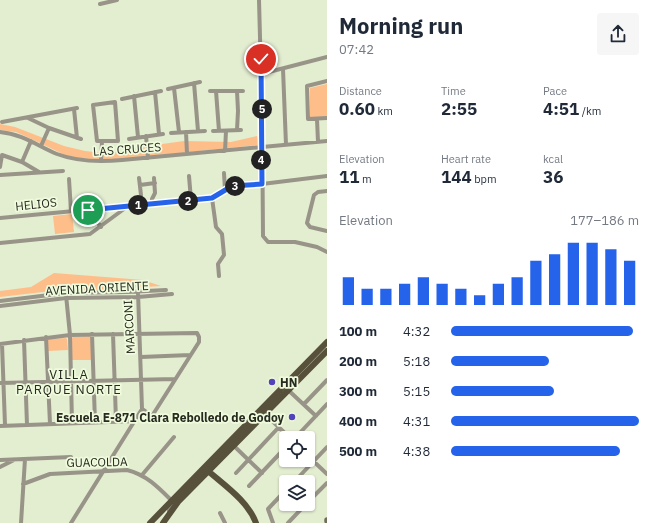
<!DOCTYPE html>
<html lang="en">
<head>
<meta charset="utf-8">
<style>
	:root { --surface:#fff; --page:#f6f6f7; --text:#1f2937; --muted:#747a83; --accent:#2563eb }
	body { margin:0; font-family:"IBM Plex Sans",sans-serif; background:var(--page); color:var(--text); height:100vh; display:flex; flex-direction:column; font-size:15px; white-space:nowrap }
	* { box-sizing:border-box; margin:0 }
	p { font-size:13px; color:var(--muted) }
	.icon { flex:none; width:22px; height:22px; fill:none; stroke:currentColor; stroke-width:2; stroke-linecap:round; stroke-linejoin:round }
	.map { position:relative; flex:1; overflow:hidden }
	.details { display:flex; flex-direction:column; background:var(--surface); width:324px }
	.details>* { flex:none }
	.controls { position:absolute; left:279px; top:431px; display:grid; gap:8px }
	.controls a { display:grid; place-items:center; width:36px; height:36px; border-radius:4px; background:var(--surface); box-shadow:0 1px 3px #0004; font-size:20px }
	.pin { position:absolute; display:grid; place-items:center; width:34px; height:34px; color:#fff; margin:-17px; border:2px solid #fff; border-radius:50%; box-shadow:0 1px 4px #0007 }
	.km { position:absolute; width:20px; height:20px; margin:-10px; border-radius:50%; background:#222; color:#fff; font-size:11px; line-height:20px; text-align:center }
	.round { display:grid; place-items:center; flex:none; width:42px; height:42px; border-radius:4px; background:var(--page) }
	.head { display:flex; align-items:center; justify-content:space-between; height:68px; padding:0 12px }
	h1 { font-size:22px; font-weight:700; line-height:30px }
	.figures { display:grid; grid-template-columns:repeat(3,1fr); gap:6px; height:68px; padding:4px 12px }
	.figures div { display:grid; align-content:center }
	.figures b { font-size:17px; font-weight:700 }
	.figures small { font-size:11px; font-weight:400 }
	.figures p { font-size:11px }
	.chart { height:112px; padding:8px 12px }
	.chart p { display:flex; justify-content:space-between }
	.chart svg { width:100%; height:72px; margin-top:4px; stroke:var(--accent); stroke-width:6 }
	ul { padding:0 12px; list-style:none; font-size:13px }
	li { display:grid; grid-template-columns:64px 48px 1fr; align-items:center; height:30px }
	li i { height:10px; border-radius:5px; background:var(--accent) }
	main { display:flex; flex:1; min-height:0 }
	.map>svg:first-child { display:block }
</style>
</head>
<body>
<main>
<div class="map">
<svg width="327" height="523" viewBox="0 0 327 523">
	<rect width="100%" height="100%" fill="#e3edd0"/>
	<path fill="#febe8a" d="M327,84v33l-17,1v-30z
		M0,124l15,3 49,19 21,5 18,2 15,-1 37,-7 29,-4 47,1 26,-6 2,9 -139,14 -26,1 -27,-4 -42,-20 -9,-4 -16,-2z
		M72,214l2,18 -19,2 -2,-18z
		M54,273l89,7 18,6 -62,4h-39l-60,7v-6l31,-4z
		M91,336v24h-19l-1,-21 2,-2z
		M66,338l1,1 1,11 -20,1 -1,-12z"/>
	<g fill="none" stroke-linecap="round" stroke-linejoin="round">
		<path stroke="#989488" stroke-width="4" d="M259,0l3,112 1,124 5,6h27l22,5 10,5
			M100,4l17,-4
			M283,69l3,76
			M261,74l66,-17
			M327,81l-20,5 1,33 19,-1
			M194,83l4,48
			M174,88l5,44
			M168,89l32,-7
			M210,91h33
			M216,91l3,40
			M237,91l1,20 -1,19
			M155,92l4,42
			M134,96l4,41
			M122,99l39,-8
			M74,109l3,29
			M28,118l21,10
			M317,119l1,23
			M2,122l75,-14
			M213,131l28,-1
			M0,132c22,2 38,14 57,22 21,8 43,8 65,6l205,-19
			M186,132l1,22
			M171,133l34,-2
			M146,136l2,22
			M129,139l34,-5
			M41,146l8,-18 32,11
			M225,151l1,-20
			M101,161l1,-20h16l-3,-39 -22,3 4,36h5
			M22,162l17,10
			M0,167l2,-12 20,7 9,-21
			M224,173l1,17
			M0,175l63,-4
			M189,176l2,24
			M139,178l2,17
			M69,179l2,32
			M140,185l15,-2
			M327,191l-9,1 -4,3 -7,28 3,4 17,4
			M212,198l4,29 6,7 2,21 -6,9 1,12
			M152,203v-4l3,-6 -1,-15
			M88,210l13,17
			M0,218l212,-20 20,-12 30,-2 65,-8
			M0,243l90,-9 38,-28
			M66,295l4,40 2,88
			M0,301l66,-8 61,-1 39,-2
			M0,306l66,-8 72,-1 34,-3
			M92,334l3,88
			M113,334l3,87
			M46,337l4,87
			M24,340l3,85
			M0,344l70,-9 127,-2 2,4v5l-47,74
			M2,344l3,81
			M141,357l49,-2
			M0,383l175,-4
			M287,389l29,27
			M304,404l23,-24
			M142,409l17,12
			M265,414l25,24
			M0,426l136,-5
			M295,438l32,-34
			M234,446l28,27
			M308,456l19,18
			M0,460l71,-3
			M0,467l14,-7
			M236,473l43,-46
			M142,475l32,-38
			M294,482l33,-35
			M23,484l27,-10 77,-4c20,5 32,18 46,32l-4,7v4
			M249,486l37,-39
			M308,502l19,-19
			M220,513l5,10
			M21,523l4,-64
			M71,523l71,-114 -4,-117
			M273,523l-5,-14 18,-19
			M288,523l18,-19"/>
		<path stroke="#726c5a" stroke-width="5.5" d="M327,520v1"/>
		<path stroke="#57503a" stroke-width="6" d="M207,470c17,15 41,31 49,53
			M150,523l177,-181
			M163,523l15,-21 149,-151"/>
	</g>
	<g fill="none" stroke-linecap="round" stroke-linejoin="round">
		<defs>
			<path id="route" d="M88,210l124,-12 20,-12 30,-2 -1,-125"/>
		</defs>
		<use href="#route" stroke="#fff" stroke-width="8"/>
		<use href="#route" stroke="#2563eb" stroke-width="5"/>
	</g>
	<g fill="#5243bb" stroke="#f0fbdd" stroke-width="1.5">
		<circle cx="272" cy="382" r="4"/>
		<circle cx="292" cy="417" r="4"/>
	</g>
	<g text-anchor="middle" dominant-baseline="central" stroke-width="3.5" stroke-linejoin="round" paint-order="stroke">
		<g font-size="12" fill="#262a1f" stroke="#f0fbdd">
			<text transform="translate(127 149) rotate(-4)">LAS CRUCES</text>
			<text transform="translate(36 204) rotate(-6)">HELIOS</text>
			<text transform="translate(97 288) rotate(-3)">AVENIDA ORIENTE</text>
			<text transform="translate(129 327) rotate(-93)">MARCONI</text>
			<text transform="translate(97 462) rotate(-1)">GUACOLDA</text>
		</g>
		<g font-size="12" font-weight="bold" fill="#262a1f" stroke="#f0fbdd" text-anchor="start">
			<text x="280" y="382">HN</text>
			<text x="284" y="417" text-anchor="end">Escuela E-871 Clara Rebolledo de Godoy</text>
		</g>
		<g font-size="13" letter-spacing="1" fill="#262a1f" stroke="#f0fbdd">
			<text x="69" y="374">VILLA<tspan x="69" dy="15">PARQUE NORTE</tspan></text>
		</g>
	</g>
</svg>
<div class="controls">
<a><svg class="icon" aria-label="locate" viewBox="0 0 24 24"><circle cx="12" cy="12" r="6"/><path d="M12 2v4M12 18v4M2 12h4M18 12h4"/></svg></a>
<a><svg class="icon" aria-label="layers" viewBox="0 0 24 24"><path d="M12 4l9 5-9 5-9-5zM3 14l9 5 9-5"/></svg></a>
</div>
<div class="pin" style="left:88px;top:210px;background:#1e9e55"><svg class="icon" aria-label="arrive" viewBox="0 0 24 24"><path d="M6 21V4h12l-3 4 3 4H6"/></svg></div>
<div class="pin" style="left:261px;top:59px;background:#d93025"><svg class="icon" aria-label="check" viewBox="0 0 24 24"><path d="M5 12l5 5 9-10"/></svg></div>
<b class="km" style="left:138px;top:205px">1</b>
<b class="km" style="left:188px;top:201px">2</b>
<b class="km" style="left:235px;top:186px">3</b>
<b class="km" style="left:261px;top:160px">4</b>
<b class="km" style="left:262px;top:109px">5</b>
</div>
<section class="details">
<div class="head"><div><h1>Morning run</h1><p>07:42</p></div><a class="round"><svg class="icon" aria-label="share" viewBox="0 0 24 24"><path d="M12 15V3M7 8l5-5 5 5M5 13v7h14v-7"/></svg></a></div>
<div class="figures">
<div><p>Distance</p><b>0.60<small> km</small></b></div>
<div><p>Time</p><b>2:55</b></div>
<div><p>Pace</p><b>4:51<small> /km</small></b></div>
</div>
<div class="figures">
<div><p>Elevation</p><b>11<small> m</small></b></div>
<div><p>Heart rate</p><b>144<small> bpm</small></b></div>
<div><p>kcal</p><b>36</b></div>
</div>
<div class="chart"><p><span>Elevation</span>177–186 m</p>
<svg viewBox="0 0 160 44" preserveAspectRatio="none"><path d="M5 44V27M15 44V34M25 44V34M35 44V31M45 44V27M55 44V31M65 44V34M75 44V38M85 44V31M95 44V27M105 44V17M115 44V13M125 44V6M135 44V6M145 44V10M155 44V17"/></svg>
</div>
<ul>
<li><b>100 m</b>4:32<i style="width:97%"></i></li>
<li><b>200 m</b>5:18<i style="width:52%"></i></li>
<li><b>300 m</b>5:15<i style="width:55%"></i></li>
<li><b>400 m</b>4:31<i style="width:100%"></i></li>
<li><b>500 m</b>4:38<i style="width:90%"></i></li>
</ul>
</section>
</main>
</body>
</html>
